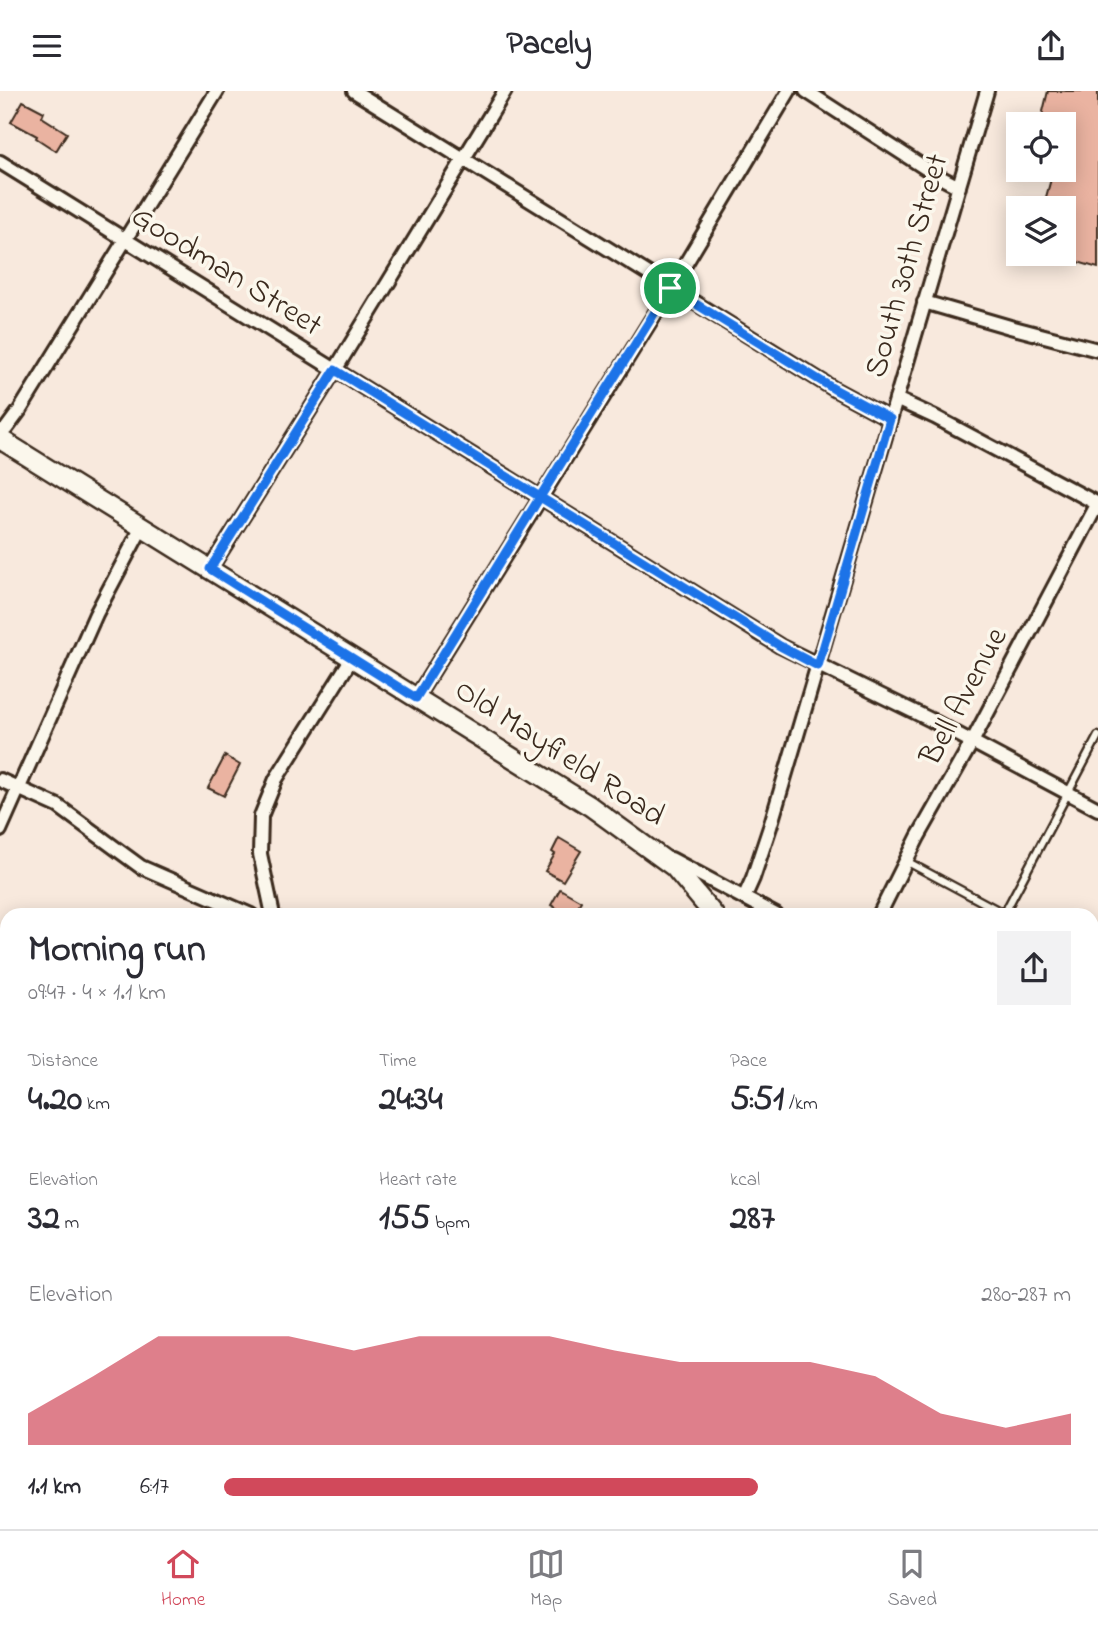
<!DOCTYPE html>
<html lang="en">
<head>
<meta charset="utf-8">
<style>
	:root { --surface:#fff; --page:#f2f2f3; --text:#2b2b33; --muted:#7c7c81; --line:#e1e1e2; --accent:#d1495b }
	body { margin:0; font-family:"Indie Flower",sans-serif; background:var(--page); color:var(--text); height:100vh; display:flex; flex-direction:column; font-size:26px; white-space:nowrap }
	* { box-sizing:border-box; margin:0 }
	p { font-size:23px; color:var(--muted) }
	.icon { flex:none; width:38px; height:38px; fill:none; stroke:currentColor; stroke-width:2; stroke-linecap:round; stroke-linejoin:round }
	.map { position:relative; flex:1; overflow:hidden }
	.sheet { position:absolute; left:0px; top:817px; width:1099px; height:621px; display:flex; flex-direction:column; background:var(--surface); border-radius:21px 21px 0 0; box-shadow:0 4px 18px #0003 }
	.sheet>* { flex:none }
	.fabs { position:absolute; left:1006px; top:21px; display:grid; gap:14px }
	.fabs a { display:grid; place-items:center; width:70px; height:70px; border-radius:0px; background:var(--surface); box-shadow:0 4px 18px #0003; font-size:35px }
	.pin { position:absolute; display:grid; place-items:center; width:60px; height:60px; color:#fff; margin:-30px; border:4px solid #fff; border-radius:50%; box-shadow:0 2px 7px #0007 }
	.round { display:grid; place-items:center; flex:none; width:74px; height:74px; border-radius:0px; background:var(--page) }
	.head { display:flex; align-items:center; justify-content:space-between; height:119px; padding:0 28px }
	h1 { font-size:38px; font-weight:700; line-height:52px }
	.stats { display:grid; grid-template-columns:repeat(3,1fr); gap:10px; height:119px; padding:7px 28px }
	.stats div { display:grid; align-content:center }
	.stats b { font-size:35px; font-weight:700 }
	.stats small { font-size:19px; font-weight:400 }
	.stats p { font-size:19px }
	.chart { height:196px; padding:14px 28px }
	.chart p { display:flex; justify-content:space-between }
	.chart svg { width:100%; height:126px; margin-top:7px; fill:var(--accent); opacity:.7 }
	ul { padding:0 28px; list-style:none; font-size:23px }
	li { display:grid; grid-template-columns:112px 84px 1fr; align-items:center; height:52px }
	li i { height:18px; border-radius:9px; background:var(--accent) }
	header { display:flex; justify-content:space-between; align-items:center; height:91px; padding:0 28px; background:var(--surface); font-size:32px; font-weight:700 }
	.menu { display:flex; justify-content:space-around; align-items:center; height:98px; border-top:2px solid var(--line); background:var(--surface); font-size:19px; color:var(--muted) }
	.menu a { display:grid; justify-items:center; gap:4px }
	.menu .on { color:var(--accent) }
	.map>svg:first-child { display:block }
</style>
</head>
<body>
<header><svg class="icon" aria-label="menu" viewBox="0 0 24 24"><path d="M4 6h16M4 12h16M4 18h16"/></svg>Pacely<svg class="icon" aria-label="share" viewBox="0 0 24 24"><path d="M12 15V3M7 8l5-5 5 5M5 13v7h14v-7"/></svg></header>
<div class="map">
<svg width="1098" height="1438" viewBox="0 0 1098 1438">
	<rect width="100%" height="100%" fill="#f8e9dd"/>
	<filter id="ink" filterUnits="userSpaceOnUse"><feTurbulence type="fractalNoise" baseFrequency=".0143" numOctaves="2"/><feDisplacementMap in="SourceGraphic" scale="14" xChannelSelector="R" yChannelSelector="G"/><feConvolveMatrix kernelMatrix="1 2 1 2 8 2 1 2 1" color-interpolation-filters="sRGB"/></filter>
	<g filter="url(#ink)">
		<path fill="#eab3a1" stroke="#3b2a1e" stroke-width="2" d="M1048,0h50v177l-34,-10v-50h-21l8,-29 -23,-6v-3h36v-46h-24z
			M23,10l21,11 -2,5 25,16 -11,18 -20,-13 1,-2 -26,-14z
			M225,665l15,9 -16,31 -16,-8z
			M559,747l22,13 -18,30 -18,-10 10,-17 -3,-2z
			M560,798l21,12 -8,14h-4l-18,-10z"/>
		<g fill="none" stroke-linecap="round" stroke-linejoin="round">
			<defs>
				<path id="service" d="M906,770l99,53
					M1004,823l94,-178
					M1092,871l6,3"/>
				<path id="minor" d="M354,0l480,298 56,30
					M806,0l130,84 23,12
					M0,71l780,484 151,74 167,89
					M924,211l86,25 88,23
					M896,308l39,18 163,87
					M0,340l6,-2 14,-19 197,-319
					M210,478l125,-199 170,-279
					M416,607l255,-410 118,-197
					M0,689l58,26 83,61 110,48
					M0,739l96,-216 46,-87
					M671,768l105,56
					M744,807l9,-20 17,-51 217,-736
					M273,824l-13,-61 1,-38 15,-37 76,-121
					M879,824l39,-78 54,-95 126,-239
					M1092,894l6,-11
					M0,958l7,-1
					M1092,991l6,3
					M0,1106l7,3
					M1092,1179l6,3
					M0,1398l7,-16
					M231,1432l17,6
					M303,1438l3,-6
					M693,1438l5,-6"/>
				<path id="secondary" d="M0,348l590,367 84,61 40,48
					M880,1432l5,6"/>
			</defs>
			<use href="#service" stroke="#3b2a1e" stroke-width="11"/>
			<use href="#minor" stroke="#3b2a1e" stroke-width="18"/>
			<use href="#secondary" stroke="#3b2a1e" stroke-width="23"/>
			<use href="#service" stroke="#fbf7ec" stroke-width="6"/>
			<use href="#minor" stroke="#fbf7ec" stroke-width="12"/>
			<use href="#secondary" stroke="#fbf7ec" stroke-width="18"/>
		</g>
	</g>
	<g fill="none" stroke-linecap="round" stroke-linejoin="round" filter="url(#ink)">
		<defs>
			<path id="route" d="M670,197l-130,209 -205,-127 -125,199 206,129 124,-201 240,149 38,20 72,-247 -56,-30 -164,-101"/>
		</defs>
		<use href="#route" stroke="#fff" stroke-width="14"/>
		<use href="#route" stroke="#1a73e8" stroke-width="9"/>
	</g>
	<g text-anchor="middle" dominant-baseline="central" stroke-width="7" stroke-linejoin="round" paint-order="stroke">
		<g font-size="32" fill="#3b2a1e" stroke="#fbf7ec">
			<text transform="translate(908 175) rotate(-74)">South 30th Street</text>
			<text transform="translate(226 181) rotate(32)">Goodman Street</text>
			<text transform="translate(965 606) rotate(-62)">Bell Avenue</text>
			<text transform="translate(559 663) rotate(33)">Old Mayfield Road</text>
		</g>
	</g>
</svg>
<div class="fabs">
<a><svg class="icon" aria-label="locate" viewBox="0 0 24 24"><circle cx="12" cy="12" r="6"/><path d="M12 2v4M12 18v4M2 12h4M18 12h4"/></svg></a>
<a><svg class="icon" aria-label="layers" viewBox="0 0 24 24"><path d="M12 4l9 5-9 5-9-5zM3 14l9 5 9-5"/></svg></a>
</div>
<div class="pin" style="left:670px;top:197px;background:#1e9e55"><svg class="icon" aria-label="arrive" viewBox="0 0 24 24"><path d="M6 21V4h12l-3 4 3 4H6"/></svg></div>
<section class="sheet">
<div class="head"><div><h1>Morning run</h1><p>09:47 · 4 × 1.1 km</p></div><a class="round"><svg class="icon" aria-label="share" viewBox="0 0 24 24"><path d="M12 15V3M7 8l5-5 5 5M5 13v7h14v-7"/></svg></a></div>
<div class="stats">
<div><p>Distance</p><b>4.20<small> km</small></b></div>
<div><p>Time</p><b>24:34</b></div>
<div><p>Pace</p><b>5:51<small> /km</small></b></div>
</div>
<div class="stats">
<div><p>Elevation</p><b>32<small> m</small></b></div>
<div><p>Heart rate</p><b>155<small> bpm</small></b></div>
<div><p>kcal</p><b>287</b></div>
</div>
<div class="chart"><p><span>Elevation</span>280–287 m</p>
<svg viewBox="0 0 160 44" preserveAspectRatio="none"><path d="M0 44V33L10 20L20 6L30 6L40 6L50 11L60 6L70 6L80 6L90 11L100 15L110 15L120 15L130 20L140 33L150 38L160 33V44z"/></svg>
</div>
<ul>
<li><b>1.1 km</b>6:17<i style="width:63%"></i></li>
</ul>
</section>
</div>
<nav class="menu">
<a class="on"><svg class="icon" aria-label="home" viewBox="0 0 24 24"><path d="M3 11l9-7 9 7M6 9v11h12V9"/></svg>Home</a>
<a><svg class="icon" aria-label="map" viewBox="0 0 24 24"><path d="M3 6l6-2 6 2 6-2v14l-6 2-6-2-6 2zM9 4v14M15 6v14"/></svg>Map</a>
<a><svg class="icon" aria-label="saved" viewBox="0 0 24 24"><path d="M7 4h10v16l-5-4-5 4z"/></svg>Saved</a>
</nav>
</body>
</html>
